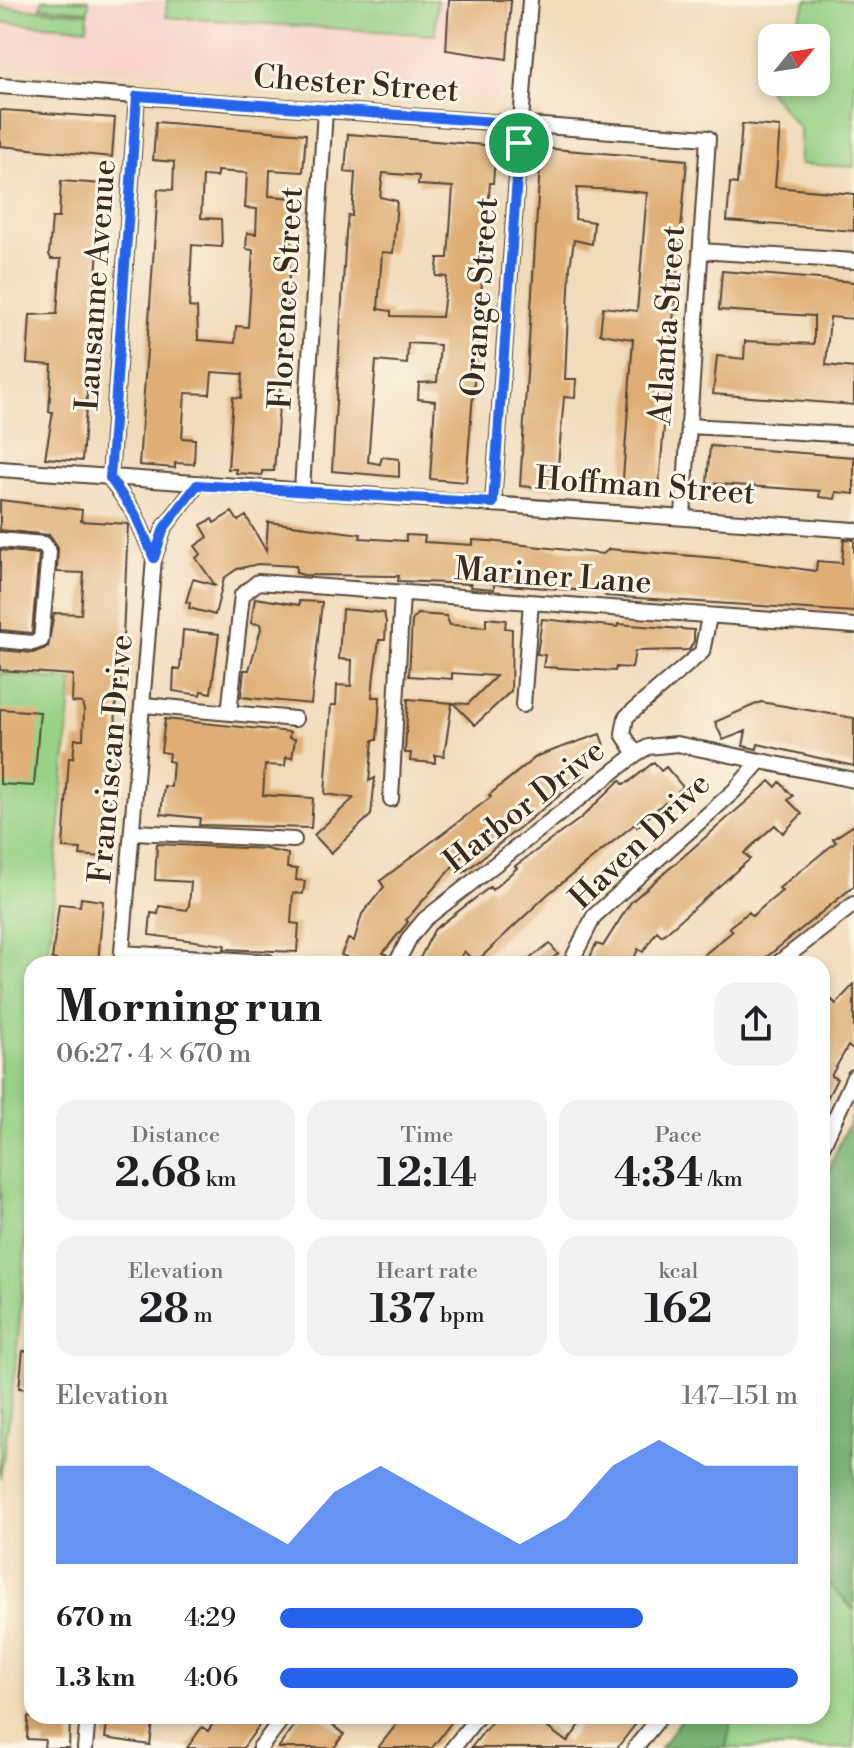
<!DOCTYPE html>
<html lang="en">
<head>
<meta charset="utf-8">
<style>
	:root { --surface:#fff; --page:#f2f2f2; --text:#202124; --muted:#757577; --accent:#2563eb }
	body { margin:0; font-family:"Libre Bodoni",serif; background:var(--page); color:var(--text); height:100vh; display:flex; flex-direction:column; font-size:30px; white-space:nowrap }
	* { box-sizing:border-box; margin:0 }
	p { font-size:26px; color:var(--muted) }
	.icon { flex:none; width:44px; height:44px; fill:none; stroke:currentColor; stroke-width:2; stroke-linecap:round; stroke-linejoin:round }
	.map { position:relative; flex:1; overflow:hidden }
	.details { position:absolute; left:24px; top:956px; width:806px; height:768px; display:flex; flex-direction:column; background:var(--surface); border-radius:24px; box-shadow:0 4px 12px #0003 }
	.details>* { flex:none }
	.needle { width:52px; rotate:60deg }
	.tools { position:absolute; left:758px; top:24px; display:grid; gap:16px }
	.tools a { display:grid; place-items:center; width:72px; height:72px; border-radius:16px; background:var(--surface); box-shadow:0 4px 12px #0003; font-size:40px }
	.pin { position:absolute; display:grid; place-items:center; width:68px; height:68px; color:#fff; margin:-34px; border:4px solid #fff; border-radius:50%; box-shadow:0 2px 8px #0007 }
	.round { display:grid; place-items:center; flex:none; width:84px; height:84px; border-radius:24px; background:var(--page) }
	.headline { display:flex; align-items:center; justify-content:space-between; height:136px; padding:0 32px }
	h1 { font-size:44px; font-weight:700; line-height:60px }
	.metrics { display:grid; grid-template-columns:repeat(3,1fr); gap:12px; height:136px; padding:8px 32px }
	.metrics div { display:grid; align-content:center; border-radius:20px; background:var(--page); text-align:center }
	.metrics b { font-size:40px; font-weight:700 }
	.metrics small { font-size:22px; font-weight:400 }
	.metrics p { font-size:22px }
	.chart { height:224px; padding:16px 32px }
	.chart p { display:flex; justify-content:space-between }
	.chart svg { width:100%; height:144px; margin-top:8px; fill:var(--accent); opacity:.7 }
	ul { padding:0 32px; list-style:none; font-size:26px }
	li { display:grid; grid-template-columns:128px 96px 1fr; align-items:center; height:60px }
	li i { height:20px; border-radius:10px; background:var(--accent) }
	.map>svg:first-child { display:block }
</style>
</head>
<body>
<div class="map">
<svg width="854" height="1748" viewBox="0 0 854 1748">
	<rect width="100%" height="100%" fill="#fcf5e5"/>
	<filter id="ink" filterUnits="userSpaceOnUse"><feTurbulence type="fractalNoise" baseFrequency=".0125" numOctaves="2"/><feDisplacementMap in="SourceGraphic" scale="16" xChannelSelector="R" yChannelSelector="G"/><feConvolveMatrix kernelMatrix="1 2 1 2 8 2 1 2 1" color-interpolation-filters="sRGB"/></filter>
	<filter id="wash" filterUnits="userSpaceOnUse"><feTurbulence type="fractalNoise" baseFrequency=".006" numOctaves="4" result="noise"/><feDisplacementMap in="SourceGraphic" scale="32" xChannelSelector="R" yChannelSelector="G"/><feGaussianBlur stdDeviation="1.8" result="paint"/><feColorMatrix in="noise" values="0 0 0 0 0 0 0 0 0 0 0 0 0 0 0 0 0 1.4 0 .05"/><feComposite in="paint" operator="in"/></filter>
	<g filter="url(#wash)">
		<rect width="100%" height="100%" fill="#f0dbb9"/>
		<path fill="#f7d1c7" d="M0,0h506l-8,99 -498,-37z"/>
		<path fill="#97d286" stroke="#697e52" stroke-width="2" d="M42,0h47l-1,11 -47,-4z
			M167,0h270l-2,35 -269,-18z
			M807,0h47v167l-54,-3v-35l-32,-39 4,-10 44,2v-44h-26z
			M0,7l88,6 -1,15 -87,-6z
			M0,673l72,8 -24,283h-16c0,172 -4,344 -32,514z
			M822,1571l1,7 31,32v138h-128l6,-32h90z"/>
		<path fill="#79b473" stroke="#5a6f48" stroke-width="2" d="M854,1111v499l-31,-32 -1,-7v-387z
			M684,1716h48l-6,32h-66z"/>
		<g id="blocks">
			<path fill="#dfae76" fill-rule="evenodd" d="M449,0h62l-4,59 -61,-9z
				M3,110l112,8 -3,39 -112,-11v-35z
				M156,122l150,12 -3,38 -33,-2 -1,26 26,2 -21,273h-12v4l-26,-2v-4h-8l5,-72 8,1 2,-24 -31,-2 -2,22 -25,-1 -3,45 13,1 -1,25 -19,-1v5l-36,-3 19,-276 15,1 1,-28 -21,-2zM217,171l30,2 -2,35 12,1 -1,25 -9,-1 -1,16 7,1 -5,77 -12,-1 -1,17 -37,-3 -1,-32 -8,-1 3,-62 30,2 -1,-28 -20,-1 2,-42 14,1z
				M742,124l38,3 -5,60 79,7v37l-127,-10 3,-38 7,1z
				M348,134l148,12 -3,37h-3l-24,299 -36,-3 5,-78 -17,-2 1,-16 18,-1 3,-37 -32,-2 -1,21 -31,-3 -8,101 12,2 2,-7 17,2v18l-67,-6 14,-239 2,-17 4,1 3,-43 -10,-1zM383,173l36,3 -1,9 35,2 -5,71h-10l-2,18 11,1 -5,40 -51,-1v-5l-13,-2 4,-57 11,1 4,-52 -17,-4z
				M541,148l146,12 -29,336 -36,-3 11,-154 -33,-5 3,-27 34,4 10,-118 -30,-3 -40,-2 -2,31 19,3 -2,22 -18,-4 -4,27 -5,112h11l-1,19 -11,-1 -8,92 -36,-3z
				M61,181l42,3 -21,277 -37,-3 8,-46h-4l3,-47 -25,-2 3,-48 27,-1 4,-55h-10l-2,-5 3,-36h7z
				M722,271l132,11v37l-24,-2 -4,48 28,3v37l-141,-11 4,-38 27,3 1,-18 69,3v-28l-95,-6z
				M710,446l144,11v37l-18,-2 -1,7 -16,-2 1,-6 -113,-8z
				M0,500l82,10 -1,11 47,3 -6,136 -2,32h-4l-1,65 -12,100 -23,-2 1,-6 -18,-1 6,-90h4l2,-19h8l1,-29 -2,-7 -10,-1 1,-27 -73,-5v-20l33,3 15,-6 6,-34 27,1 3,-41 -27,-1 1,-24 -9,-13 -49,-5z
				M232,512l6,9 8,-5 20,35 2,-29 93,12 -1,4 46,3v-6l19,1 -1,6 49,3v-5l16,1 114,13 6,-5 120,10 87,12 1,-10 25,2 2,-24 10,1v72l-248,-16 -5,-4 -107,-8v5l-24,-2 1,-3 -73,-3 1,-5 -95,-1 -8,-2v-7l-38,-2 -21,5 -13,9 -9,37 -26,-7 1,-5 -4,-1 7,-23 22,6 -19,-27 5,-4 -6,-8 13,-9 -7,-12 11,-6 2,4z
				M0,550l39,4 -7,79 -32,-3z
				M255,598l44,7v-4l23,1 -11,102 -70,-7 3,-27h5l12,-41 -1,-5 -9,-1z
				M342,609l42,4 2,9 -1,18h-6l-5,34 -2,23h8l-3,43h-4l-3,33 -1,8 6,-3 -4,37 -40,38 -17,-18 40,-37 -29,-4 6,-89h5l1,-20 14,1 1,-26 -13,-1z
				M417,614l29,2 4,9 36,2v-9l20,2 -1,8 7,1 -1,62 -36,34 -22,-22 15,1 28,-28 -44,-3v6l-43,-3 3,-55z
				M542,619l76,8v-3l76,6v11l-5,9 -54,1 -3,17 -16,-1 -1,4 -72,-4 2,-12 -8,-1z
				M183,630l36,4 -8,59 -10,-2 -1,4 -27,-4 1,-22 6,1z
				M408,699l44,4 -8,53 -9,-1v8l-25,-2 1,-8h-6z
				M761,702l93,16v48l-96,-22 -1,5 -14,-3 3,-15 -23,9 -8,-18z
				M0,709l40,3 -6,74 -34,-2z
				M165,719l125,13 -1,6 6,1 -3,19 -6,-1 -1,9 -20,-1 -2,30 50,3 -2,30 -112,-3 1,-7 -39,-4 3,-28 7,1 2,-25 -5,-1 1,-8 -8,-1z
				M600,734l6,17 -30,13 9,11 -122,98 9,-18 -6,-4 -60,69 2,2 -25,31 6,3 -3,8h-32l2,-3 -15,-6 7,-16 6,2 8,-27 22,-27 -4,-6 111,-84 -2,-2 48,-39z
				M654,762l7,9 5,-4 17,20 -5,4 5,5 -14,11 -4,-5 -28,25 -2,-3 -87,70 -73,69 -11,-12 -7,13h-40l17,-34 56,-43 2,3 25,-22 -2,-2 66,-48 39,-38 3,4 6,-2z
				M770,781l6,6 4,-5 13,14 -5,4 14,14 -19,19 -8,-8 -31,28 6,6 -88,77 -5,-5 -14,21 -5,-3 -6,15h-45l9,-20 7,2 28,-44z
				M854,825v61l-96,78h-65l40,-33 -4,-4 20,-15 3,4 30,-25 -3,-3 57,-46 -3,-3z
				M157,844l109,5 22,5 -1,14 10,1 -1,11 9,1 -2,13 -10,-1 -2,30 8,1 -2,28 -73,-3 1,-4 -76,-10 2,-22 7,1 1,-8 28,4 2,-4 2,-24 -36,-2z
				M81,898l22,3 -5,63h-42v-4l-4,-1 7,-55 21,2z
				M550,944l8,10 -12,10h-24z
				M854,984v67l-6,-5 -17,30 6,3 -15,29v-97l10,-11 4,4z
				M23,1351h9v38l-13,-1z
				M108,1716l45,6 -3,23 -45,-7z
				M218,1716h48l-23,32h-56l15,-21 6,4z
				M302,1716h18l24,18 -10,14h-56z
				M403,1716h53l-24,32h-54z
				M496,1716h56l-8,9 23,17 20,-26h55l-25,32h-146z
				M28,1717l42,3 -1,28h-25l1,-8 -18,-1z"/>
		</g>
	</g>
	<g filter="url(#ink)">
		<use href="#blocks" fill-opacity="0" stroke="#564535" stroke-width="2"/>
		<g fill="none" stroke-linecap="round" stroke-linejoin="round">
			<defs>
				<path id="minor" d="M0,86l708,52 -25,378
					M137,96l-27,382 25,36 19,44
					M700,251l154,10
					M688,426l166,9
					M0,469l854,61
					M302,490l23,-380
					M493,503l37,-503
					M0,540l44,4 5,8 -8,88 -8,3 -33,-3
					M144,705l151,14
					M523,705l8,-103
					M229,713l13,-118 16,-13 596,44
					M636,754l12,-7 29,-3 177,36
					M391,799l11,-206
					M134,832l160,8
					M122,953l146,9
					M121,964l33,-406 10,-30 33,-43
					M396,964l14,-27 15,-18 211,-165 -13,-20 3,-17 76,-65 7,-35
					M570,964l24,-48 140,-125 24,-28
					M777,964l77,-60
					M822,1147l32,-70
					M85,1748l3,-32
					M260,1748l24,-32
					M453,1748l25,-32
					M635,1748l26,-32"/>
			</defs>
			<use href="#minor" stroke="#564535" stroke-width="18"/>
			<use href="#minor" stroke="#fff" stroke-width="14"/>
		</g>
	</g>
	<g fill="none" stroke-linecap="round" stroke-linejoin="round" filter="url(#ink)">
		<defs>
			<path id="route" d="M137,96l384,28 -28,379 -296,-18 -33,43 -10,30 -19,-44 -25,-36z"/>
		</defs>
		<use href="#route" stroke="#fff" stroke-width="16"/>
		<use href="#route" stroke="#2563eb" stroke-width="10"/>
	</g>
	<g text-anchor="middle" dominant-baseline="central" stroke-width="6" stroke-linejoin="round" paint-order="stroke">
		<g font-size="32" fill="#3b2a1e" stroke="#fcf5e5">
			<text transform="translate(356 84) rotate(4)">Chester Street</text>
			<text transform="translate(96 285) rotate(-86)">Lausanne Avenue</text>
			<text transform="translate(480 297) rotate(-86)">Orange Street</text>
			<text transform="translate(286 298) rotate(-87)">Florence Street</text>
			<text transform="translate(667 325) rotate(-86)">Atlanta Street</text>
			<text transform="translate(645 486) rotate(4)">Hoffman Street</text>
			<text transform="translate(553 576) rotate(4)">Mariner Lane</text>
			<text transform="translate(111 759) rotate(-85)">Franciscan Drive</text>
			<text transform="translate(524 806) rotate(-38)">Harbor Drive</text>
			<text transform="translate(640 841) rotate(-44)">Haven Drive</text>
		</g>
	</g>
</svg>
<div class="tools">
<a><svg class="needle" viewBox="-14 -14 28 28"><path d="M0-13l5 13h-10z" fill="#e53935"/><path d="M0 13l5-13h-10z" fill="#757577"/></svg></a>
</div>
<div class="pin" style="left:519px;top:143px;background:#1e9e55"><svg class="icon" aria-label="arrive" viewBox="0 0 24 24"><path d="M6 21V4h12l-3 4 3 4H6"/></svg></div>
<section class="details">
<div class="headline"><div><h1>Morning run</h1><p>06:27 · 4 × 670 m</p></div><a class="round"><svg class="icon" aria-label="share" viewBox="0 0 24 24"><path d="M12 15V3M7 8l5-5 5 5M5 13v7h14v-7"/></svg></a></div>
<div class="metrics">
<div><p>Distance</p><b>2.68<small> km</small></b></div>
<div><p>Time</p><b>12:14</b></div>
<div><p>Pace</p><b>4:34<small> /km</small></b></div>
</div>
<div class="metrics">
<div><p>Elevation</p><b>28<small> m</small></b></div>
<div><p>Heart rate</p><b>137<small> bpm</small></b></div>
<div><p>kcal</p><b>162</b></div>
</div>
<div class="chart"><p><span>Elevation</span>147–151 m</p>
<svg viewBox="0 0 160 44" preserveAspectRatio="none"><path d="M0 44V14L10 14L20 14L30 22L40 30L50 38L60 22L70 14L80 22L90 30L100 38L110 30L120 14L130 6L140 14L150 14L160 14V44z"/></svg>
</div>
<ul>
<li><b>670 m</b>4:29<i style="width:70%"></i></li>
<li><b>1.3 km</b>4:06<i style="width:100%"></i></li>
</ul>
</section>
</div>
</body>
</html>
